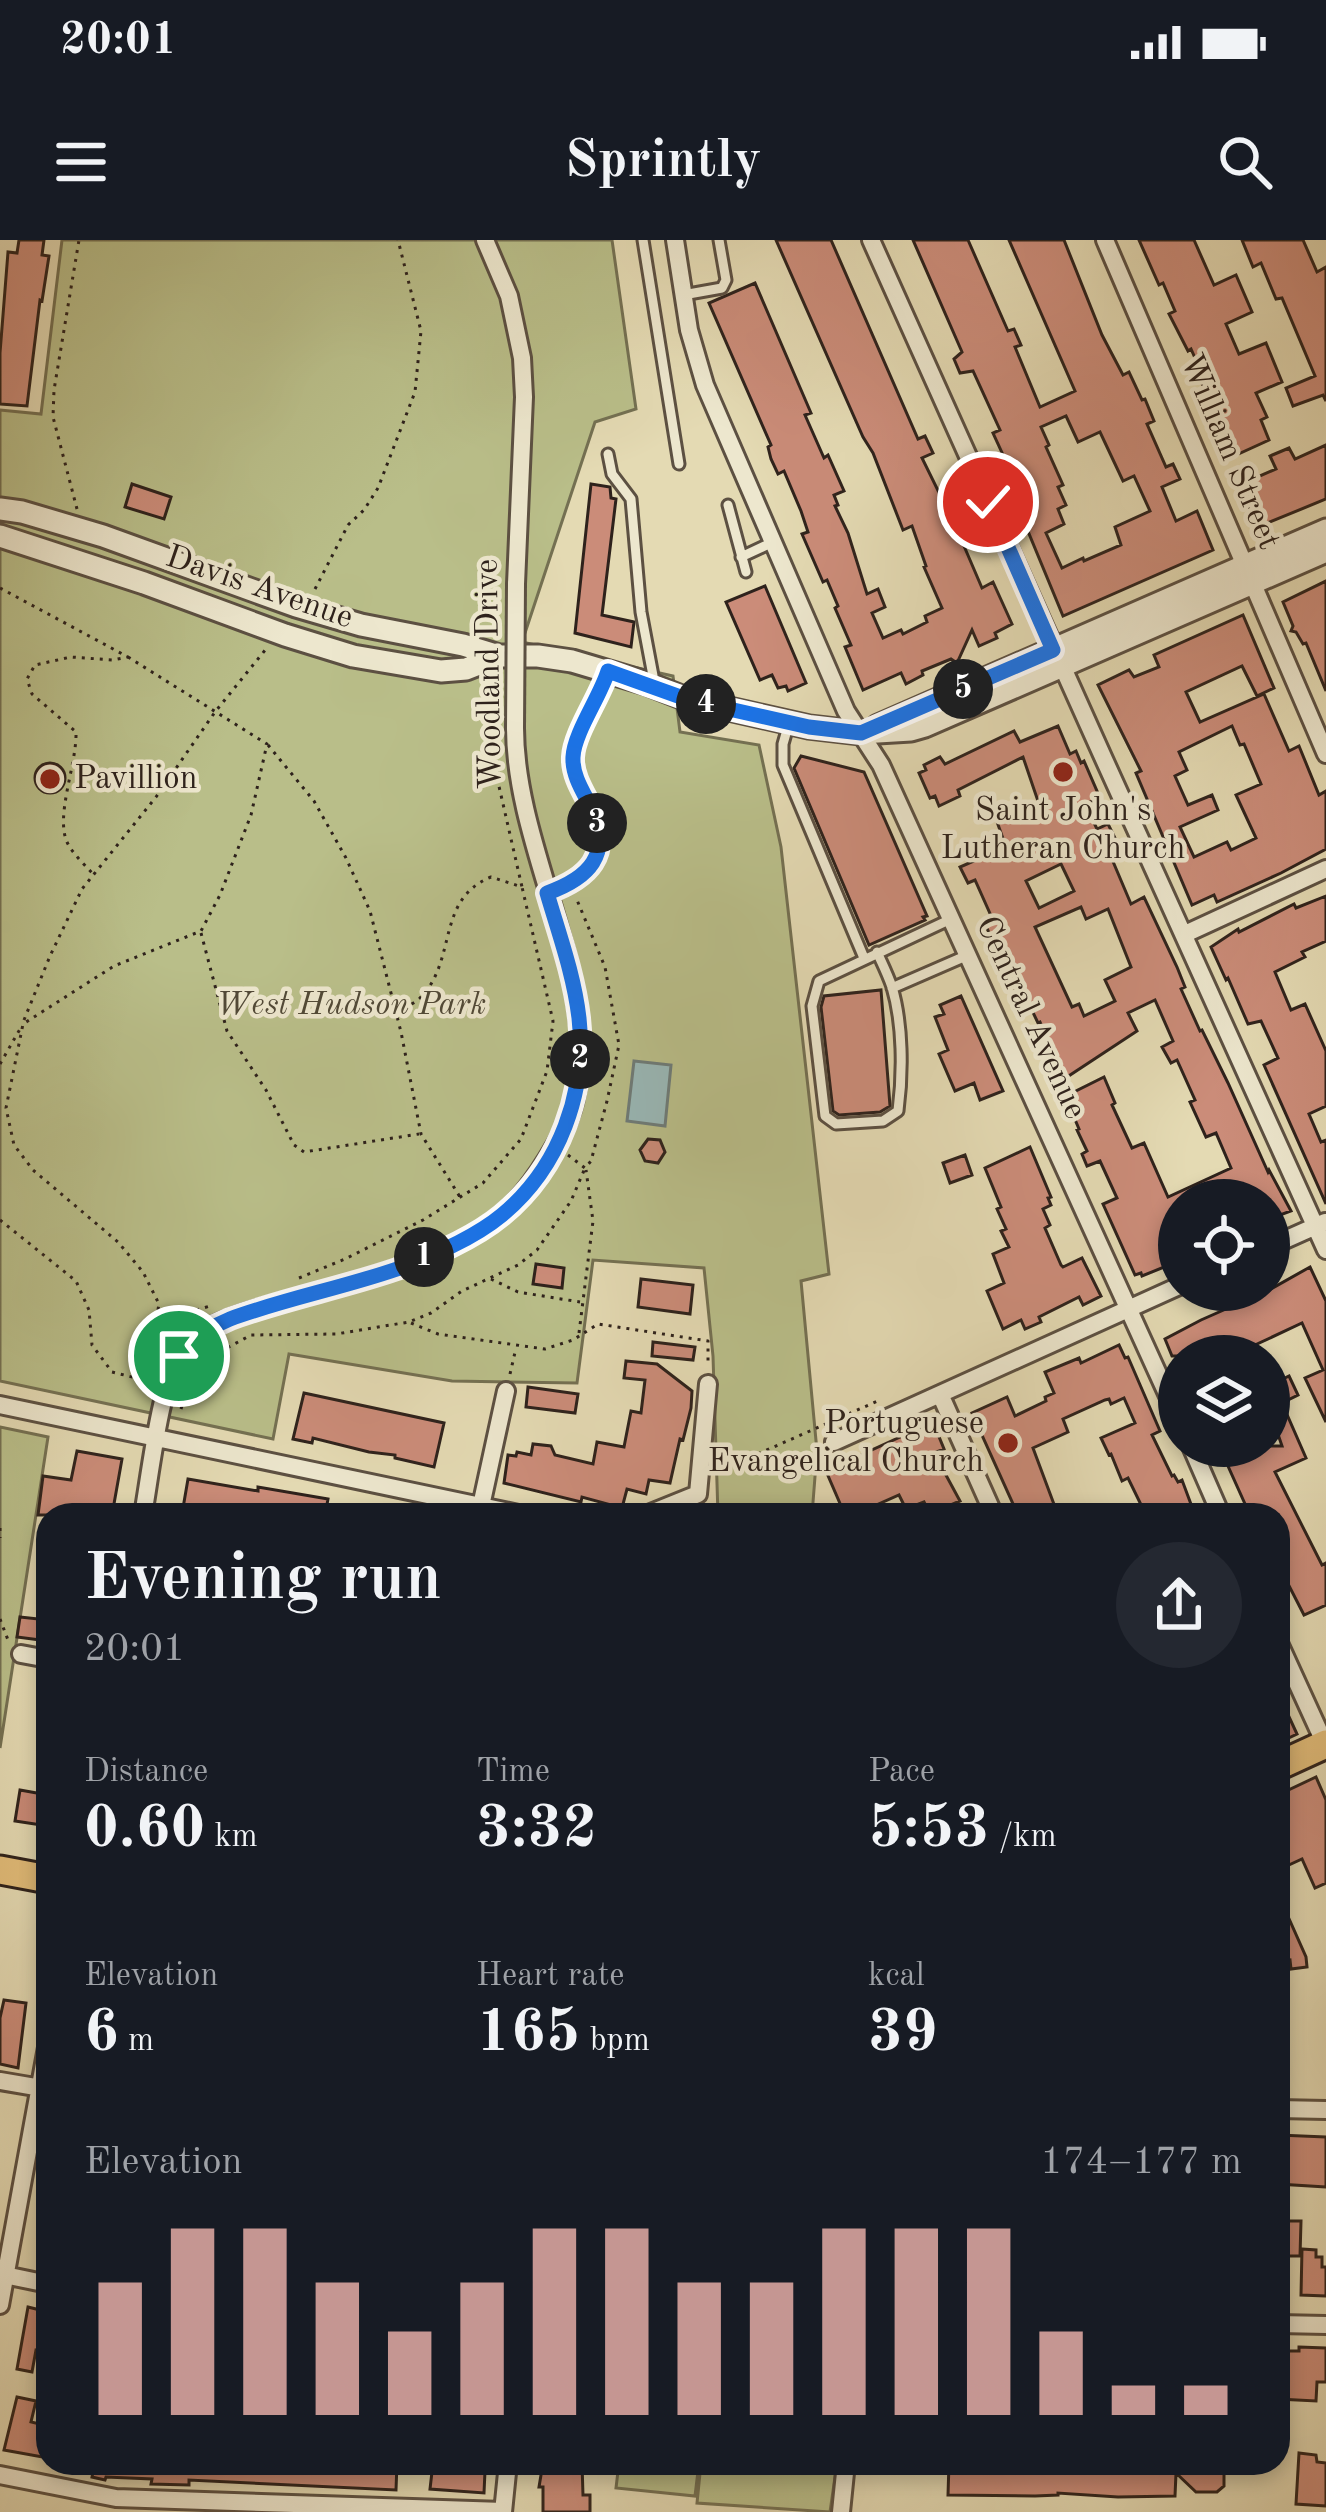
<!DOCTYPE html>
<html lang="en">
<head>
<meta charset="utf-8">
<style>
	:root { --surface:#171b24; --page:#242831; --text:#f1f3f6; --muted:#9ea1a6; --accent:#c59692 }
	body { margin:0; font-family:"Old Standard TT",serif; background:var(--page); color:var(--text); height:100vh; display:flex; flex-direction:column; font-size:45px; white-space:nowrap }
	* { box-sizing:border-box; margin:0 }
	p { font-size:39px; color:var(--muted) }
	.icon { flex:none; width:66px; height:66px; fill:none; stroke:currentColor; stroke-width:2; stroke-linecap:round; stroke-linejoin:round }
	.map { position:relative; flex:1; overflow:hidden }
	.panel { position:absolute; left:36px; top:1263px; width:1254px; height:972px; display:flex; flex-direction:column; background:var(--surface); border-radius:36px; box-shadow:0 6px 18px #0003 }
	.panel>* { flex:none }
	.buttons { position:absolute; left:1158px; top:939px; display:grid; gap:24px }
	.buttons a { display:grid; place-items:center; width:132px; height:132px; border-radius:50%; background:var(--surface); box-shadow:0 6px 18px #0003; font-size:60px }
	.pin { position:absolute; display:grid; place-items:center; width:102px; height:102px; color:#fff; margin:-51px; border:6px solid #fff; border-radius:50%; box-shadow:0 3px 12px #0007 }
	.km { position:absolute; width:60px; height:60px; margin:-30px; border-radius:50%; background:#222; color:#fff; font-size:33px; line-height:60px; text-align:center }
	.round { display:grid; place-items:center; flex:none; width:126px; height:126px; border-radius:63px; background:var(--page) }
	.head { display:flex; align-items:center; justify-content:space-between; height:204px; padding:0 48px }
	h1 { font-size:66px; font-weight:700; line-height:90px }
	.stats { display:grid; grid-template-columns:repeat(3,1fr); gap:18px; height:204px; padding:12px 48px }
	.stats div { display:grid; align-content:center }
	.stats b { font-size:60px; font-weight:700 }
	.stats small { font-size:33px; font-weight:400 }
	.stats p { font-size:33px }
	.chart { height:336px; padding:24px 48px }
	.chart p { display:flex; justify-content:space-between }
	.chart svg { width:100%; height:216px; margin-top:12px; stroke:var(--accent); stroke-width:6 }
	.status { display:flex; justify-content:space-between; align-items:center; height:84px; padding:0 60px; background:var(--surface); direction:ltr }
	.status svg { height:33px; fill:currentColor }
	header { display:flex; justify-content:space-between; align-items:center; height:156px; padding:0 48px; background:var(--surface); font-size:54px; font-weight:700 }
	.map>svg:first-child { display:block }
</style>
</head>
<body>
<div class="status"><b>20:01</b><svg viewBox="0 0 49 12"><path d="M0 12V9h3v3zM5 12V6h3v6zM10 12V3h3v9zM15 12V0h3v12zM26 1h20v11H26zM47 4h2v5h-2z"/></svg></div>
<header><svg class="icon" aria-label="menu" viewBox="0 0 24 24"><path d="M4 6h16M4 12h16M4 18h16"/></svg>Sprintly<svg class="icon" aria-label="search" viewBox="0 0 24 24"><circle cx="10" cy="10" r="6"/><path d="M15 15l6 6"/></svg></header>
<div class="map">
<svg width="1326" height="2272" viewBox="0 0 1326 2272">
	<rect width="100%" height="100%" fill="#e4dab3"/>
	<filter id="stains"><feTurbulence type="fractalNoise" baseFrequency=".00167" numOctaves="4"/><feColorMatrix values="0 0 0 0 .2 0 0 0 0 .09 0 0 0 0 .02 0 0 0 .5 -.17"/></filter>
	<radialGradient id="worn" r=".72"><stop offset=".6" stop-color="#630" stop-opacity="0"/><stop offset="1" stop-color="#630" stop-opacity=".3"/></radialGradient>
	<path fill="#b9be89" stroke="#747052" stroke-width="3" d="M62,0h550l24,169 -41,13 -73,220 151,34 7,56 79,13 22,102 48,427 -28,7 16,170 -5,64h-94l-5,-159 -9,-88 -111,-8 -16,123 -125,-2 -163,-27 -16,85 -273,-58v-971l41,4z
		M0,1187l48,10 -48,311z
		M619,2223h80l-4,33 -79,-8z
		M701,2223h136l-7,49 -133,-9z"/>
	<path fill="#99b8b7" stroke="#6e7c79" stroke-width="3" d="M634,821l37,4 -6,61 -38,-5z"/>
	<path fill="#cb8c79" stroke="#2e221c" stroke-width="3" fill-rule="evenodd" d="M19,0h25l-2,15 7,1 -7,45 -2,-1 -13,106 -27,-2v-51l8,-101 9,1z
		M776,0h55l87,199 7,-3 8,17 -11,5 30,61 5,2 4,10 -3,1 24,56 11,-6 19,42 -17,9 2,5 -18,8 -7,-16 -15,33 -6,-4 -29,12 1,4 -17,9 -5,-11 -38,17 -18,-43 6,-2 -16,-37 3,-2 -11,-26 -4,2 -21,-48 6,-2 -7,-21 -17,-40 -6,3 -7,-15 -3,-12 3,-2 -62,-142 46,-20 56,130 -6,2 19,43 4,-3 16,36 -10,4 4,10 -3,1 13,27 19,61 11,-5 7,18 -13,6 11,25 18,-8 2,4 24,-12 -2,-6 17,-8 -18,-41 2,-1 -14,-40 -9,4 -30,-77 -10,-16z
		M913,0h55l40,91 6,-2 7,16 -6,2 25,60 35,-16 -66,-151h55l38,95 21,40 6,-3 13,28 3,-1 9,22 -7,3 19,43 7,-3 7,15 -18,8 14,34 21,-10 16,39 -150,66 -50,-121 7,-3 -27,-59 7,-3 -27,-59 -13,2 -6,-14 8,-7zM1066,176l12,26 22,-10 23,49 11,-5 16,35 -35,16 6,18 -37,16 -1,-3 -21,10 -16,-35 18,-9 -6,-15 8,-4 -8,-18 5,-2 -17,-38 3,-2 -8,-18z
		M1139,0h55l20,45 22,-10 16,37 -26,12 13,30 27,-11 16,39 -26,11 11,24 -6,3 8,20 -35,16 -12,-34 -23,-44 4,-2 -12,-27 -3,2 -19,-37 6,-3 -12,-28 -4,2z
		M1242,0h61l14,32 9,-5v134l-3,-6 -30,11 -7,-18 29,-12 -33,-78 -6,1 -15,-36 -8,4z
		M1326,205v54l-66,27 -2,-6 -3,2 -16,-37 37,-16 -6,-13 19,-8 6,11z
		M132,244l39,13 -7,22 -39,-12z
		M591,244l19,3 1,11 5,1 -14,116 32,7 -3,25 -56,-14z
		M1326,341v110l-20,-48 -3,1 -7,-12 -5,-1 2,-5 -10,-24z
		M765,346l41,97 -18,8 -2,-5 -8,2 -6,-13 -12,5 -34,-78z
		M1243,375l31,73 -17,8 -15,-30 -56,26 14,30 64,-28 25,57 10,-5 20,49 7,-4v58l-45,24 -64,29 -3,-7 -22,10 -56,-132 5,-2 -43,-86 31,-15 5,7 25,-10 -5,-12zM1232,486l8,19 4,-1 17,40 -25,11 20,43 -25,12 -4,-8 -33,15 -14,-30 38,-17 -6,-15 -24,10 -13,-29 12,-6 -8,-18z
		M1058,486l12,28 6,-3 5,12 3,-2 16,37 -15,6 12,25 11,-5 8,16 -10,5 25,59 13,-7 33,70 8,20 -4,2 19,42 2,-1 26,53 40,89 1,-2 22,41 -22,8v-19h-90v61l-37,15 -1,-3 -6,2 -32,-71 14,-6 -17,-37 -13,5 -5,-12 5,-3 -10,-21 2,-1 -8,-19 3,-2 -6,-13 36,-18 11,26 -3,2 20,43 12,-5 24,54 63,-29 -15,-35 -10,4 -16,-35 5,-2 -18,-40 -6,3 -9,-16 11,-6 -18,-41 -27,13 9,18 -76,50 -6,-12 -5,2 -8,-19 9,-4 -11,-26 -2,1 -17,-36 -6,2 -31,-67 8,-4 -17,-38 -7,3 -8,-16 46,-20 -10,-28 43,-15 -16,-47 -65,33 2,6 -21,10 -4,-10 -5,2 -11,-25 7,-3 -2,-5 16,-8 5,7 69,-33 6,11zM1061,624l13,27 -35,17 -13,-27zM1081,667l5,12 22,-10 23,58 -26,13 10,21 -31,15 -5,-12 -7,3 -37,-80z
		M801,516l63,16 63,144 -4,1 2,3 -56,25 -75,-177z
		M35 538a15 15 0 1 1 30 0a15 15 0 1 1-30 0Z
		M1326,656v45l-24,11 3,5 -30,15 16,38 14,-6 21,47v55l-17,8 12,28 5,-2v64l-62,-139 14,-7 -11,-24 -6,-13 -13,3 -20,-46 -2,2 -15,-33 27,-18 1,3 55,-28 2,4z
		M881,750l9,116 -10,6 -41,3 -6,-4 -12,-104 3,-11z
		M961,756l42,95 -23,9 -6,-17 -19,8 -16,-37 9,-4 -13,-33 9,-3 -4,-9z
		M648,899l12,1 5,12 -7,11 -13,-2 -5,-11z
		M1030,907l21,50 -3,1 3,7 -8,4 7,16 -5,3 16,37 2,2 19,-9 19,38 -18,9 -4,-8 -40,20 2,5 -16,7 -4,-9 -18,9 -16,-38 17,-8 -11,-29 16,-7 -8,-16 5,-2 -9,-20 4,-2 -16,-39z
		M965,915l7,20 -22,8 -7,-20z
		M536,1024l28,4 -2,20 -29,-4z
		M1310,1027l16,34v121l-21,-44 18,-8 -21,-47 -47,22 1,3 -17,8h-67l-7,-17 36,-19 68,-30z
		M641,1039l52,6 -3,29 -52,-7z
		M653,1102l42,5 -2,13 -41,-4z
		M1119,1105l6,13 3,-1 32,74 -8,4 20,41 2,-1 4,7 4,-2 13,35h-49l-18,-37 -6,3 -11,-27 -2,1 -8,-17 34,-15 -11,-25 -13,6 -2,-5 -4,1 -42,19 5,13 -35,16 25,67h-40l-46,-102 35,-16 8,19 31,-15 -1,-4 9,-4 -9,-21 34,-14 2,5z
		M626,1121l31,3 35,27 -1,17 -8,32 -3,-1 -10,44 -21,-3 -3,14 -19,-5 -5,19 -40,-11 -1,5 -77,-19 4,-28 8,1 1,-4 14,3 2,-11 18,2 4,9 38,9 4,-22 27,5 7,-36 10,2 4,-33 -21,-2z
		M1289,1136l9,19 -16,8 24,55 -31,14 47,93 4,-2v42l-22,10 -20,-39 -6,3v-64h-28l-31,-69h63l-13,-38 12,-6 -8,-18z
		M528,1147l50,7 -3,19 -49,-6z
		M304,1153l140,30 -10,44 -39,-9v-3l-26,-3 -56,-14 -1,5 -19,-4z
		M933,1182l11,27 -10,4 26,48 -30,13 -6,-12 -18,7 -7,-14 -36,16v4h-18l-19,-44z
		M77,1211l45,8 -10,56h-74l5,-39 28,4z
		M188,1239l70,12v-4l70,12 -3,16h-103l-39,-7z
		M20,1377l28,3v21l-31,-4z
		M1278,1453l19,41 -19,9z
		M1316,1537l10,23v83l-11,5 -13,-29 -24,11v-75z
		M20,1550l28,5v31l-33,-5z
		M1278,1654l28,63 1,10 -16,2 -1,-9 -8,1 -4,-8z
		M4,1760l22,3 -8,65 -18,-4v-46z
		M1278,1895l48,2v50l-48,-3z
		M1278,1961l11,20h12l-1,35h-22z
		M1302,2009l14,1v7h6v10h4v29l-25,-1z
		M28,2067l20,5v41l-12,-3 -4,22 -15,-3z
		M1299,2107l27,1v34h-9l-1,19 -38,-2v-48h21z
		M17,2157l19,4 -5,21 17,4v32l-44,-8z
		M1299,2213l17,2 1,7 9,1v43l-30,-2z
		M95,2223h302l-1,27 -207,-10v5l-38,-1 1,-5 -46,-2 -1,3 -13,-3z
		M433,2223h40v7l12,1 -1,22 -54,-4z
		M543,2223h39l1,32h7v17h-47v-25h-4z
		M949,2223h275v23l-7,6h-21l-20,-19 -1,23 -57,1 -60,-4v2l-23,1 -87,-1z"/>
	<g fill="none" stroke-linecap="round" stroke-linejoin="round">
		<defs>
			<path id="service" d="M643,0l36,224
				M683,55l39,-7 4,-8 -7,-40
				M608,214l4,20 19,25 10,113 13,69
				M728,265l18,67
				M741,317l32,-15
				M789,483l-6,21v21l81,193
				M877,712c5,11 11,23 15,35 11,37 11,86 6,124l-15,10 -47,3 -11,-8 -13,-110 7,-25 132,-62
				M892,748l76,-33
				M689,1258l5,17"/>
			<path id="minor" d="M485,0l24,56 13,62 2,39 -8,187
				M675,0l14,90 16,55 141,326 35,54 298,655
				M871,0c150,338 303,673 455,1010
				M1105,0l221,514
				M547,653c42,-15 65,-38 45,-84 -8,-16 -20,-33 -19,-52 1,-24 27,-60 35,-86
				M1185,694l141,-65
				M1269,1007l56,-25
				M940,1154l54,121
				M0,1165l523,110
				M834,1202l345,-156
				M1191,1206l30,69
				M481,1266l25,-115
				M143,1275c7,-39 17,-129 36,-159 22,-35 67,-43 103,-54 72,-20 160,-39 219,-87 19,-15 33,-35 46,-56 13,-21 25,-41 29,-66 24,-117 -61,-243 -61,-365
				M646,1275l52,-21 10,-110
				M1278,1401l47,103
				M21,1414l27,5
				M0,1841l47,8
				M1278,1869l48,1
				M0,2034l48,10
				M0,2065l48,-263
				M1278,2084l48,1
				M0,2235l116,23 387,13
				M503,2272l5,-49
				M841,2272l5,-49"/>
			<path id="tertiary" d="M0,269l22,3 81,24 193,70 65,19 102,20 36,11h39l34,5 74,22 43,17 120,27 52,6 50,-3 14,-4 401,-175
				M0,296l144,47 141,52 68,21 88,15 25,-2 33,-13
				M878,486l448,-196"/>
			<path id="primary" d="M1278,1526l48,-22
				M0,1630l48,9"/>
		</defs>
		<use href="#service" stroke="#5c5042" stroke-width="15"/>
		<use href="#minor" stroke="#5c5042" stroke-width="22"/>
		<use href="#tertiary" stroke="#5c5042" stroke-width="27"/>
		<use href="#primary" stroke="#2e221c" stroke-width="33"/>
		<path stroke="#2e221c" stroke-width="3" stroke-dasharray="3 6" stroke-linecap="butt" d="M77,269l-24,-92 1,-27 25,-150
			M0,348l128,69 -15,3 -42,-3 -36,8 -8,14 5,15 44,38c1,33 -22,86 -8,112 6,11 17,21 25,30
			M315,349l33,-64 16,-15 14,-22 37,-96 6,-61 -23,-91
			M128,417l139,87 -16,71 -31,80 -19,36 -87,35 -91,58 -17,84 8,37 19,25 85,72 25,30 16,32 -7,40
			M268,505l46,56 32,57 24,53 31,121 20,102 39,63
			M201,693l26,98 39,59 28,55 10,7 115,-18
			M396,773c7,-5 18,-9 24,-15 38,-38 15,-98 71,-121l31,10 -24,-105 -4,-88 -11,-10
			M24,780l26,-64 32,-67 74,-92 59,-85 51,-63
			M0,824l20,-35
			M568,915l17,13 6,-7 16,-60 12,-56 -14,-78 -28,-67
			M0,980l76,61 13,29 3,35 20,27 32,8c8,-45 22,-62 66,-74
			M299,1038l46,-19 78,-39 60,-37 38,-44 26,-68 6,-50 -31,-134
			M491,1039l27,13 62,10
			M411,1083l27,11 107,15 28,-9 25,-16 110,17v25
			M579,1093l14,-112 -7,-51
			M510,1134l6,-26
			M181,1169l5,-17 17,-31 48,-26 85,-1 73,-12 22,-9 31,-22 56,-26 19,-15 34,-49 14,-33
			M717,1232l163,-72
			M0,1288v10
			M0,1379l8,21"/>
		<use href="#service" stroke="#ede7ce" stroke-width="9"/>
		<use href="#minor" stroke="#ede7ce" stroke-width="16"/>
		<use href="#tertiary" stroke="#ede7ce" stroke-width="21"/>
		<use href="#primary" stroke="#e2bd7a" stroke-width="27"/>
		<defs>
			<path id="minor-bridge" d="M515,488l1,-144"/>
		</defs>
		<use href="#minor-bridge" stroke="#5c5042" stroke-width="22" stroke-linecap="butt"/>
		<use href="#minor-bridge" stroke="#ede7ce" stroke-width="16"/>
	</g>
	<g fill="none" stroke-linecap="round" stroke-linejoin="round">
		<defs>
			<path id="route" d="M179,1116l27,-26 24,-11c54,-20 112,-31 167,-50 35,-13 76,-30 105,-54 58,-48 85,-124 77,-197 -5,-43 -20,-84 -32,-125 42,-15 65,-38 45,-84 -8,-16 -20,-33 -19,-52 1,-24 27,-60 35,-86l81,29 120,27 52,6 192,-83 -65,-148"/>
		</defs>
		<use href="#route" stroke="#fff" stroke-width="24"/>
		<use href="#route" stroke="#1a73e8" stroke-width="15"/>
	</g>
	<g fill="#8f2418" stroke="#ede7ce" stroke-width="4.5">
		<circle cx="1063" cy="532" r="12"/>
		<circle cx="50" cy="539" r="12"/>
		<circle cx="1008" cy="1203" r="12"/>
	</g>
	<g text-anchor="middle" dominant-baseline="central" stroke-width="9" stroke-linejoin="round" paint-order="stroke">
		<g font-size="33" fill="#2e221c" stroke="#ede7ce">
			<text transform="translate(1229 212) rotate(67)">William Street</text>
			<text transform="translate(259 348) rotate(19)">Davis Avenue</text>
			<text transform="translate(490 434) rotate(-91)">Woodland Drive</text>
			<text transform="translate(1030 778) rotate(65)">Central Avenue</text>
		</g>
		<g font-size="33" fill="#2e221c" stroke="#ede7ce" text-anchor="start">
			<text x="74" y="539">Pavillion</text>
			<text x="1063" y="571" text-anchor="middle">Saint John's<tspan x="1063" dy="38">Lutheran Church</tspan></text>
			<text x="984" y="1184" text-anchor="end">Portuguese<tspan x="984" dy="38">Evangelical Church</tspan></text>
		</g>
		<g font-size="33" font-style="italic" fill="#514937" stroke="#ede7ce">
			<text x="351" y="765">West Hudson Park</text>
		</g>
	</g>
	<rect width="100%" height="100%" filter="url(#stains)"/>
	<rect width="100%" height="100%" fill="url(#worn)"/>
</svg>
<div class="buttons">
<a><svg class="icon" aria-label="locate" viewBox="0 0 24 24"><circle cx="12" cy="12" r="6"/><path d="M12 2v4M12 18v4M2 12h4M18 12h4"/></svg></a>
<a><svg class="icon" aria-label="layers" viewBox="0 0 24 24"><path d="M12 4l9 5-9 5-9-5zM3 14l9 5 9-5"/></svg></a>
</div>
<div class="pin" style="left:179px;top:1116px;background:#1e9e55"><svg class="icon" aria-label="arrive" viewBox="0 0 24 24"><path d="M6 21V4h12l-3 4 3 4H6"/></svg></div>
<div class="pin" style="left:988px;top:262px;background:#d93025"><svg class="icon" aria-label="check" viewBox="0 0 24 24"><path d="M5 12l5 5 9-10"/></svg></div>
<b class="km" style="left:424px;top:1017px">1</b>
<b class="km" style="left:580px;top:819px">2</b>
<b class="km" style="left:597px;top:583px">3</b>
<b class="km" style="left:706px;top:464px">4</b>
<b class="km" style="left:963px;top:449px">5</b>
<section class="panel">
<div class="head"><div><h1>Evening run</h1><p>20:01</p></div><a class="round"><svg class="icon" aria-label="share" viewBox="0 0 24 24"><path d="M12 15V3M7 8l5-5 5 5M5 13v7h14v-7"/></svg></a></div>
<div class="stats">
<div><p>Distance</p><b>0.60<small> km</small></b></div>
<div><p>Time</p><b>3:32</b></div>
<div><p>Pace</p><b>5:53<small> /km</small></b></div>
</div>
<div class="stats">
<div><p>Elevation</p><b>6<small> m</small></b></div>
<div><p>Heart rate</p><b>165<small> bpm</small></b></div>
<div><p>kcal</p><b>39</b></div>
</div>
<div class="chart"><p><span>Elevation</span>174–177 m</p>
<svg viewBox="0 0 160 44" preserveAspectRatio="none"><path d="M5 44V17M15 44V6M25 44V6M35 44V17M45 44V27M55 44V17M65 44V6M75 44V6M85 44V17M95 44V17M105 44V6M115 44V6M125 44V6M135 44V27M145 44V38M155 44V38"/></svg>
</div>
</section>
</div>
</body>
</html>
